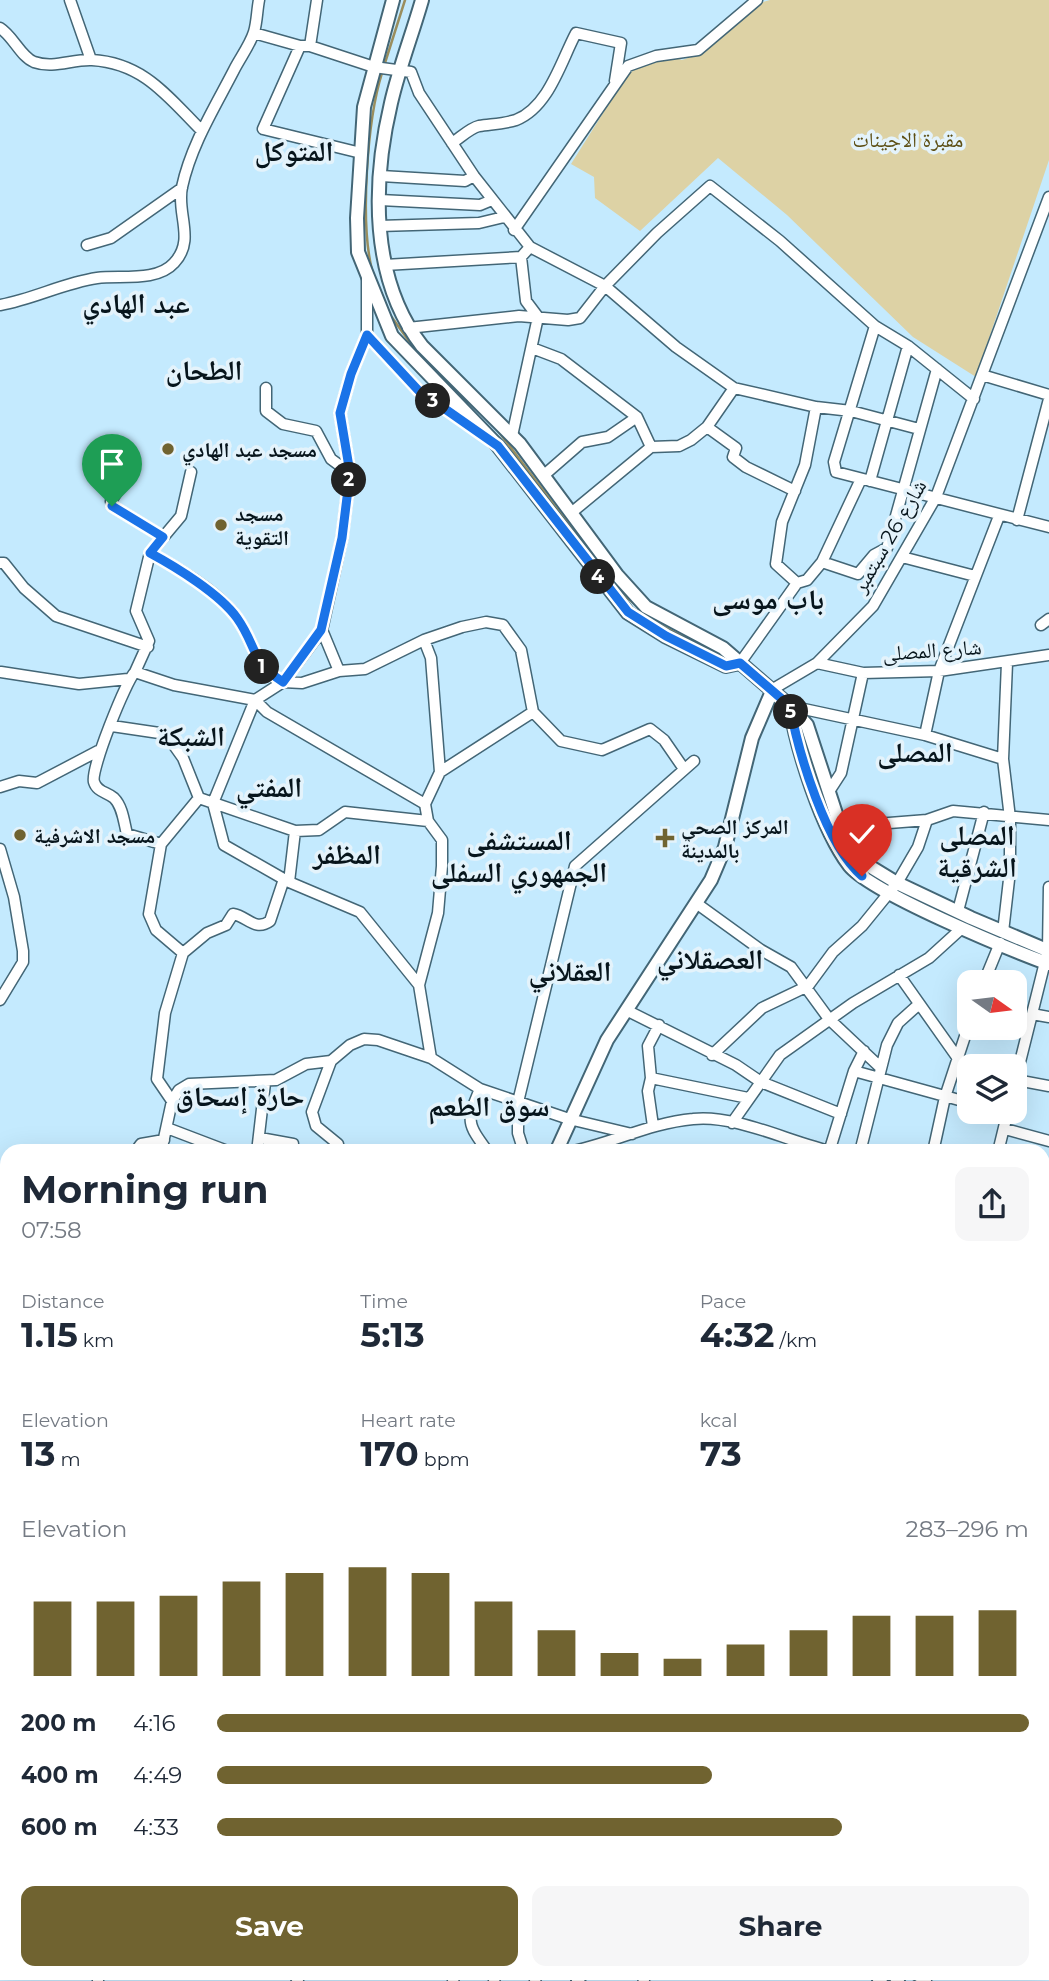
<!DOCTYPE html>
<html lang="en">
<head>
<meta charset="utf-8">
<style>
	:root { --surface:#fff; --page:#f6f6f7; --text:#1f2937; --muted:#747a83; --accent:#706330 }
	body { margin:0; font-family:Montserrat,"Noto Naskh Arabic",sans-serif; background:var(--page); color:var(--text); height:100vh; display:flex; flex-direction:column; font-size:26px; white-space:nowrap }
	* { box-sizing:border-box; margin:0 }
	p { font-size:23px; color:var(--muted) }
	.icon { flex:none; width:38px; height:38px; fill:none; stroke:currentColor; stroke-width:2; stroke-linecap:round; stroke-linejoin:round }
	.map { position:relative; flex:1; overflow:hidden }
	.drawer { position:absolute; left:0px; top:1144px; width:1050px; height:836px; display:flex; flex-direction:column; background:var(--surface); border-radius:21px 21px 0 0; box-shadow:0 7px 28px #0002 }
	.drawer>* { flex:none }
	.needle { width:46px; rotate:104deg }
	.buttons { position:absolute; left:957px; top:970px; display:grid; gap:14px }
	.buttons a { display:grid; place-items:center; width:70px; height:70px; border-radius:14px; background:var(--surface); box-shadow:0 7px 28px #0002; font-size:35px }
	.pin { position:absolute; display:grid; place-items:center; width:60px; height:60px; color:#fff; margin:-72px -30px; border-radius:50% 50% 50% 0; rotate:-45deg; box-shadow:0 0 7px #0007 }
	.pin .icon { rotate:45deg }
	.km { position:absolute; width:35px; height:35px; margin:-18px; border-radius:50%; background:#222; color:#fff; font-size:19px; line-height:35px; text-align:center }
	.round { display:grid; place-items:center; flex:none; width:74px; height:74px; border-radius:14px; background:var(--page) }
	.head { display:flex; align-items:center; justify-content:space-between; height:119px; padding:0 21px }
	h1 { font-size:38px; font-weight:700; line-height:52px }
	.stats { display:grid; grid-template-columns:repeat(3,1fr); gap:10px; height:119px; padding:7px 21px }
	.stats div { display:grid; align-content:center }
	.stats b { font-size:35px; font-weight:700 }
	.stats small { font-size:19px; font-weight:400 }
	.stats p { font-size:19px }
	.chart { height:196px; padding:14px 21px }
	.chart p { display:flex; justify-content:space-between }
	.chart svg { width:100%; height:126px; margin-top:7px; stroke:var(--accent); stroke-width:6 }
	.cta { display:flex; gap:14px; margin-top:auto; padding:14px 21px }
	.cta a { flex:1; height:80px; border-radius:14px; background:var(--accent); color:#fff; font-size:28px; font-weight:700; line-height:80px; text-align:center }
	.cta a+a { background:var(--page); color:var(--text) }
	ul { padding:0 21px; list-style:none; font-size:23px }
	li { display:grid; grid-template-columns:112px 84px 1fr; align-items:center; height:52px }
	li i { height:18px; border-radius:9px; background:var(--accent) }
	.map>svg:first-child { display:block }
</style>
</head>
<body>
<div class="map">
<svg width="1049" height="1981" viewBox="0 0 1049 1981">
	<rect width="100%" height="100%" fill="#c4eafe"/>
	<path fill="#ddd2a5" d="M770,0h279v160l-73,217 -63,-40 -126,-122 -69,-57 -78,73 -45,-33 -1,-21 -23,-13 56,-89c14,-11 38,-22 55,-15l21,-7 52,-49z"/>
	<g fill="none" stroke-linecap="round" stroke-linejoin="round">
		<path stroke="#9a8e5e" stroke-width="2.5" d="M384,66l21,-66
			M372,270c-12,-48 -5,-149 10,-197
			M388,312l31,43
			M433,370l30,25
			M499,432l119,158 39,33 65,34
			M773,699l14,16
			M809,761l19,53
			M930,907l64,29"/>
		<defs>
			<path id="minor" d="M70,0l21,60
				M0,28c13,8 21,29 34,34 20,7 38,-3 58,-2 52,3 76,37 110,71
				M254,33l46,13h10l64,21 37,5 8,21 55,83 56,71 75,39 71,61 58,41 82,19 35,4 68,18
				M300,46l-37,83 98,24
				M310,46l7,-46
				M452,143c8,-5 18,-15 27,-17 13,-2 24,-2 37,-6 33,-13 45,-59 60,-87l45,10 -6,38
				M381,176l84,5 9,-5
				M380,200l100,5 12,-5
				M379,226l100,-3 25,-6
				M514,230l114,-164 28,-10 42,-6 59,-50
				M87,245l24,-7 71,-50
				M385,265l136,-8 9,-10
				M0,305c34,-6 63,-22 97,-27 24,-3 60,4 77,-15 22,-23 2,-50 8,-76 9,-42 33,-80 52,-117 6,-12 16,-25 20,-38 3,-10 3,-22 5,-32
				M875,326l-41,136 2,10 213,55
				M408,328l111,-12 49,4 12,-2 25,-32 52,-53 53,-47 70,55 95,85 33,20 66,53
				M367,335l51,55 65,45
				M532,348l29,11 76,58 14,30
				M982,375l67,20
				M266,388v23l17,13 33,7 15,28 19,14
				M707,427l29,21 -3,9 13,10 49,24
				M512,436l26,-119 -12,-16 -5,-44
				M131,471l-20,30 1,5 51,31
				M191,472l-10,44 -31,37 -14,58 13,30 -14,31 39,13 81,15 12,12 158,92 3,17 14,19v26l-4,47 -19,72
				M543,476l39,-34 26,-5 29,-20
				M870,481l38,-135
				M571,513l80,-66 28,-1 12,-6 16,-13 27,-39
				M1017,520l32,-121
				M150,553c26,14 70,40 87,65 20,28 13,43 46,64l-28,18 -42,103 11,42 65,37 71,30 59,73 12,73 49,31 89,30 63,15
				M902,557l73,19
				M822,562l36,12 16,-19 13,-7 50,-179
				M0,563h4l20,25 32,28 92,31
				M797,583l-21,-19 6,-42 23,-57 11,-58
				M1041,625l8,-6
				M322,630l17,41 -37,12 -19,-1 39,-52 20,-92 8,-65 -10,-60 11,-39 16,-39v-58
				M424,640l7,18 9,114 -15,32
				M740,663l57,-80 10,-3 15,-18 39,-83
				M817,663l46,10 76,-2 110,-16
				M339,671l26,-2 59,-29 38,-13 24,-5 17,3 18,25 12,62 28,29 41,9 48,-21 14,11 20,29
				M1,672l78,12 49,-5
				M135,672c-9,9 -45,98 -41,110 3,10 13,10 20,16 9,9 10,25 13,36l34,10 -12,70 7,16 27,23 -18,60 -8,66 15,22 -11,51
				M773,689l44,-26 56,-57 63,-109 113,-300
				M790,706l135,29 78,24
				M112,726l54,8 17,24 16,40 96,33 24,-1 26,-18 83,9
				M925,735l14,-64 60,-155
				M440,772l93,-60
				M0,787l19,-6 18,2 61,-32
				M830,790l11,-17 22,-100
				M842,832l22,-7 63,-5 26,-9 96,9
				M161,844l38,-46
				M0,849l14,48 9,54v11l-23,38
				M289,882l6,-51
				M696,903l65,47 30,17 38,52 52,49
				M958,911l26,-99
				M1003,932l7,-61v-53l-7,-59 4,-96
				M183,953l24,-20 19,-8 7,-11c14,2 22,18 37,7l14,-42
				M899,975l58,82
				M984,982l16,-39
				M626,1010l110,55 25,17 80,32
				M1032,1014l17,3
				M1015,1018l15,4
				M712,1055l50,-47 46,-22 25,-34 29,-26 35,-43 21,-36 9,-27
				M331,1061l-19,51 4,14 22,18
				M854,1071l116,32
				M651,1078l97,20
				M1016,1080l33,6
				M1015,1082l33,-132 1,-63
				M480,1089c-14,33 -13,34 8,63
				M172,1101l7,-11 10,-6 87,-4 30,-16 25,-3 19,-16 14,-6 14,1 53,18
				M732,1123l48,-68 73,-52 76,-45 33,-30
				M653,1126l-5,-35 3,-13 -3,-32 11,-21
				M167,1128l63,24
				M1005,1129l44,12
				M260,1138l33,6v8
				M135,1152l6,-8 23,-4
				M257,1152l8,-69
				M524,1152l-6,-19v-31l57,-236 119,-105
				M568,1152c43,-8 81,-29 125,-33 43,-5 98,24 141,33
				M829,1152l25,-81 10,-20
				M860,1152l27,-107 11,-22 20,-18
				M933,1152l12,-55 25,-76
				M998,1152l10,-41
				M0,1177l7,6
				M1043,1205l6,2
				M0,1229l7,-6
				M0,1273l7,-12
				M1043,1393l6,-5
				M0,1457l7,-3
				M1043,1459l6,2
				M0,1480l7,-3
				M1043,1503h6
				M1043,1524l6,-1
				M0,1640l7,-1
				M0,1671l7,4
				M1043,1728l6,1
				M1043,1795l6,-2
				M0,1829l7,-5
				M1043,1932l6,23
				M0,1941l7,-2
				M98,1974v7
				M294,1974l4,7
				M642,1974l2,7
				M915,1974l11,7
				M453,1981l2,-7
				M494,1981l2,-7
				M535,1981l2,-7"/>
			<path id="major" d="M393,0l-29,107 -7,111 1,34 34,84 106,110 130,167 37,23 61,30 14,-3
				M422,0c-10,35 -23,68 -31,103 -19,80 -21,176 31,243l98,98 97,131 29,32 77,41 67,58 17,19 35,107 19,29 36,22 74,35 78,33
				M790,706c7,44 32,123 59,159 22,28 162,85 200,99
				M556,1152l51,-112 104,-160 14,-33 27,-109 21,-49
				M1043,1223l6,-10
				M1043,1254l6,-10
				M1043,1319l6,2
				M1043,1328l6,2
				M894,1974l4,7
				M578,1981l2,-7
				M879,1981l5,-7"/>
		</defs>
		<use href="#minor" stroke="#436676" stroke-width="13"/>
		<use href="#major" stroke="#436676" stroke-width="16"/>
		<use href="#minor" stroke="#fff" stroke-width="10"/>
		<use href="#major" stroke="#fff" stroke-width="12"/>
	</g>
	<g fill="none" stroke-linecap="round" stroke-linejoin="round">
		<defs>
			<path id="route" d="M112,506l51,31 -13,16c26,14 70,41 87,65 20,28 13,43 46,64l38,-52 21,-92 8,-65 -10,-60 11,-39 16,-39 51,55 80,56 130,166 38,24 60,30 14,-3 50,43c8,46 36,140 72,170"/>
		</defs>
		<use href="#route" stroke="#fff" stroke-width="14"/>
		<use href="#route" stroke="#1a73e8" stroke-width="9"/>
	</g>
	<g fill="#706330" stroke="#e4f3fb" stroke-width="2.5">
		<circle cx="168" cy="449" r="7"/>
		<circle cx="221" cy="525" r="7"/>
		<circle cx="20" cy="835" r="7"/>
		<path d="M661.5 827.5h7v7h7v7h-7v7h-7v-7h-7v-7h7z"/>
	</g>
	<g text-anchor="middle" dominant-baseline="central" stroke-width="7" stroke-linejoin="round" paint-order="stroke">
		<g font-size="21" fill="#5c4e13" stroke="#e4f3fb">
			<text x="908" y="139">مقبرة الاجينات</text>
		</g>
		<g font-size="21" font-weight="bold" fill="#07151c" stroke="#e4f3fb" text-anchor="start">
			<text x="182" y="449">مسجد عبد الهادي</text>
			<text x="235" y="513">مسجد<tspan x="235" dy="24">التقوية</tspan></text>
			<text x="681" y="826">المركز الصحي<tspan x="681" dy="24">بالمدينة</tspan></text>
			<text x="34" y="835">مسجد الاشرفية</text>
		</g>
		<g font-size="21" fill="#07151c" stroke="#e4f3fb">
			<text transform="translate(889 536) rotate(-60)">شارع 26 سبتمبر</text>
			<text transform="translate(932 650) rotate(-4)">شارع المصلى</text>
		</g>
		<g font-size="28" font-weight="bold" fill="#07151c" stroke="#e4f3fb">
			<text x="294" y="151">المتوكل</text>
			<text x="136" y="303">عبد الهادي</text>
			<text x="204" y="370">الطحان</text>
			<text x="768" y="599">باب موسى</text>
			<text x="191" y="736">الشبكة</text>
			<text x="915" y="752">المصلى</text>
			<text x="269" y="787">المفتي</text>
			<text x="977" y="835">المصلى<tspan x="977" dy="32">الشرقية</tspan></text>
			<text x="519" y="840">المستشفى<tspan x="519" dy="32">الجمهوري السفلى</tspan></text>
			<text x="347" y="854">المظفر</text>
			<text x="710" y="959">العصقلاني</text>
			<text x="570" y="971">العقلاني</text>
			<text x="240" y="1096">حارة إسحاق</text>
			<text x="489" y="1106">سوق الطعم</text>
		</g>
	</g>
</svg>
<div class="buttons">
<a><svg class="needle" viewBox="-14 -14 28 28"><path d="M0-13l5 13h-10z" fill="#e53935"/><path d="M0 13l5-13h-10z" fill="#747a83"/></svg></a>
<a><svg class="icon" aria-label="layers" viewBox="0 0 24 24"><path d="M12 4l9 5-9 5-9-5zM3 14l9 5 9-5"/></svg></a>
</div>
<div class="pin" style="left:112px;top:506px;background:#1e9e55"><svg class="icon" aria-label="arrive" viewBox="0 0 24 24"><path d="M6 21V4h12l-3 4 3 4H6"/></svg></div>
<div class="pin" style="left:862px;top:876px;background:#d93025"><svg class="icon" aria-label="check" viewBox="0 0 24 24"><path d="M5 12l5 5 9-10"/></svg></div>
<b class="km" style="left:262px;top:667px">1</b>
<b class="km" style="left:349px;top:480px">2</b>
<b class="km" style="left:433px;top:401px">3</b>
<b class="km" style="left:598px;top:577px">4</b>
<b class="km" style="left:791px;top:712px">5</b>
<section class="drawer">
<div class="head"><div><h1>Morning run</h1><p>07:58</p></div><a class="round"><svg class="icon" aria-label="share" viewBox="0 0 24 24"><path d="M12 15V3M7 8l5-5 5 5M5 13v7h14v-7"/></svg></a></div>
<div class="stats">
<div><p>Distance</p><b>1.15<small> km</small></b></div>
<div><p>Time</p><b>5:13</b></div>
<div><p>Pace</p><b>4:32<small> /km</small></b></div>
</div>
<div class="stats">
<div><p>Elevation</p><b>13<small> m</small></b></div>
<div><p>Heart rate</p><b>170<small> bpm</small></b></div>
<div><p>kcal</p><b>73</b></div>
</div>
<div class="chart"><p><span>Elevation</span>283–296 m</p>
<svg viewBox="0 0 160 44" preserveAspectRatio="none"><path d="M5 44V18M15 44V18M25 44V16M35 44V11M45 44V8M55 44V6M65 44V8M75 44V18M85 44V28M95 44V36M105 44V38M115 44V33M125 44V28M135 44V23M145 44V23M155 44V21"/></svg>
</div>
<ul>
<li><b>200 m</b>4:16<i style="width:100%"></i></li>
<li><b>400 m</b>4:49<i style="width:61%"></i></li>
<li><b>600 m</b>4:33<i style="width:77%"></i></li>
</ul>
<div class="cta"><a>Save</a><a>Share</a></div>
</section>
</div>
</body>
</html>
